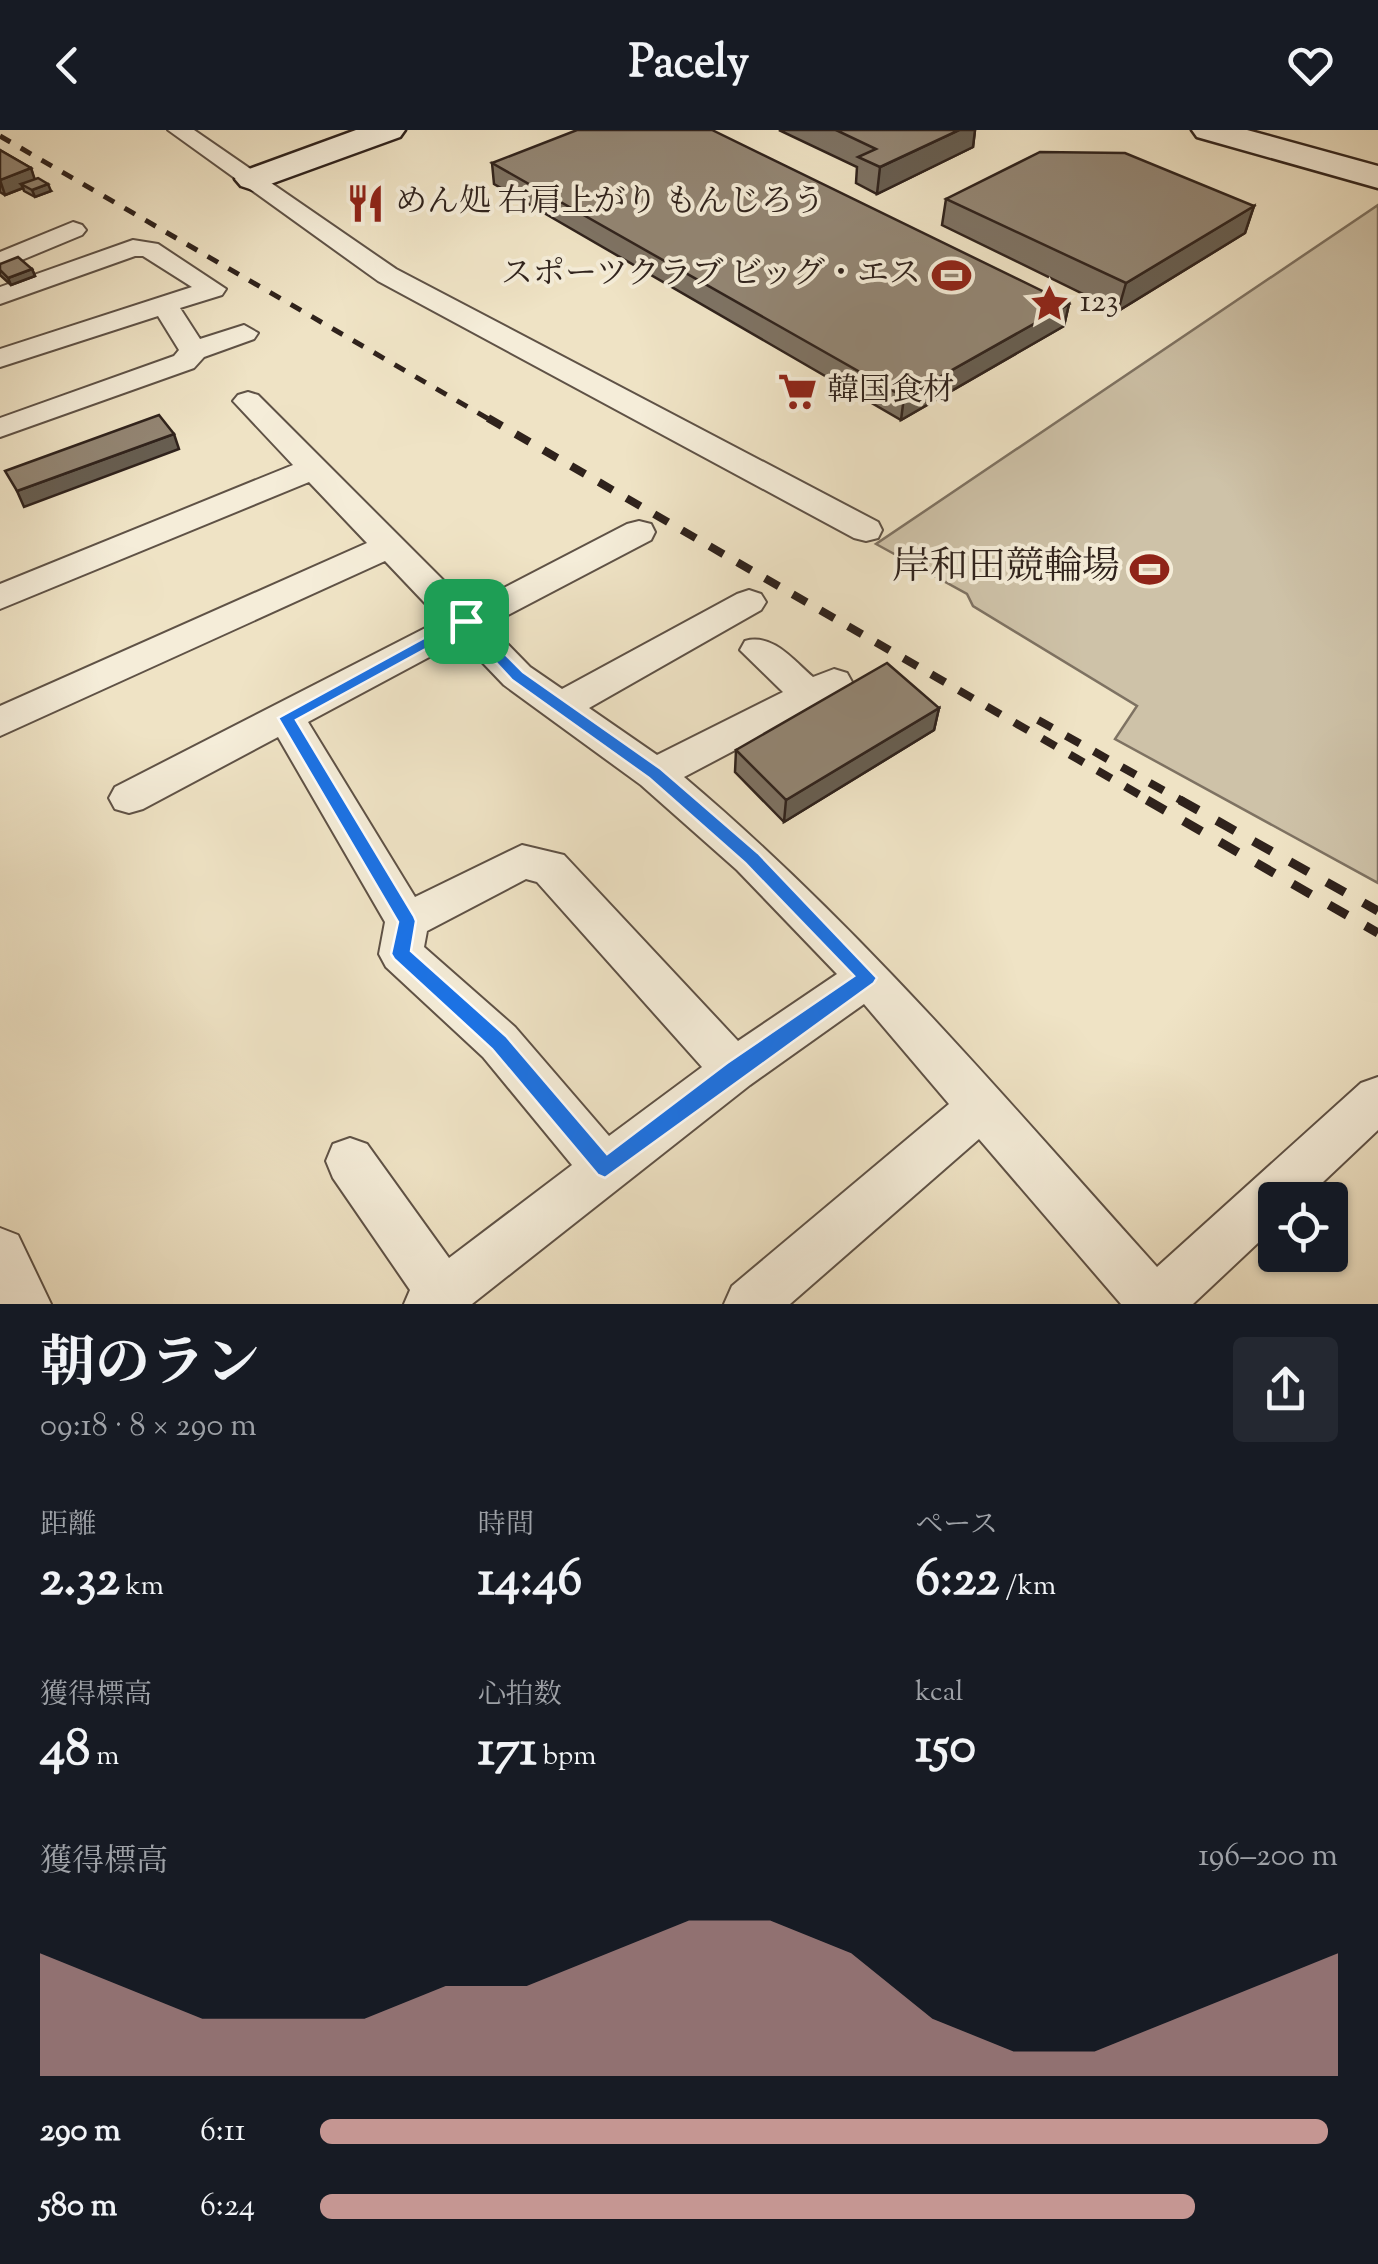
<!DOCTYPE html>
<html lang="ja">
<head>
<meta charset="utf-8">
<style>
	:root { --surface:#171b24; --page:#242831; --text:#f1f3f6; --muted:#9ea1a6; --accent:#c59692 }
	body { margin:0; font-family:"Sorts Mill Goudy","Noto Serif JP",serif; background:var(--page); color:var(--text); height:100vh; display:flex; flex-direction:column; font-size:38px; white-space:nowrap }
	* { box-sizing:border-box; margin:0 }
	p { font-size:32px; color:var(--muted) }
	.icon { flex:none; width:55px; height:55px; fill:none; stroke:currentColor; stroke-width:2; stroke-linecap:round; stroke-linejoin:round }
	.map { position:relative; height:1174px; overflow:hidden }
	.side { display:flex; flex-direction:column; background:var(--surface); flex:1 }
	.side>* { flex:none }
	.fabs { position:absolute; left:1258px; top:1052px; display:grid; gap:20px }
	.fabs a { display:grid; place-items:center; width:90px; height:90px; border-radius:10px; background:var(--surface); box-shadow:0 2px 8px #0004; font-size:50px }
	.pin { position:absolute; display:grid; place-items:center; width:85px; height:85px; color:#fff; margin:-42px; border-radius:20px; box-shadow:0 5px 15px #0006 }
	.round { display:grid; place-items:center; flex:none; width:105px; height:105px; border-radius:10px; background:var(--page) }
	.headline { display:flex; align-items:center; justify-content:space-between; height:170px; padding:0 40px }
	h1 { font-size:55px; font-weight:700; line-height:75px }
	.stats { display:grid; grid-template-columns:repeat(3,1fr); gap:15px; height:170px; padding:10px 40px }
	.stats div { display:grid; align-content:center }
	.stats b { font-size:50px; font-weight:700 }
	.stats small { font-size:28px; font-weight:400 }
	.stats p { font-size:28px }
	.chart { height:280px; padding:20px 40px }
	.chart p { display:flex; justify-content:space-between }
	.chart svg { width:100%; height:180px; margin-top:10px; fill:var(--accent); opacity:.7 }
	ul { padding:0 40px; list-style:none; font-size:32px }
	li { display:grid; grid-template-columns:160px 120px 1fr; align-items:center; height:75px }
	li i { height:25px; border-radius:12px; background:var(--accent) }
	header { display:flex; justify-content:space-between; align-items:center; height:130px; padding:0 40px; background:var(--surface); font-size:45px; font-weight:700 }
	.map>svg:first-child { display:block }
</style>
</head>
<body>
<header><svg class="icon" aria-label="back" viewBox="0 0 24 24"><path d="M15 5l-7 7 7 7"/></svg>Pacely<svg class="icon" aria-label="heart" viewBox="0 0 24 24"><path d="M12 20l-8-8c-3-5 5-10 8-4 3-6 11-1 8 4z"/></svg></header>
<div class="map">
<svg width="1378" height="1174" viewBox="0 0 1378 1174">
	<rect width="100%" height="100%" fill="#efe3c5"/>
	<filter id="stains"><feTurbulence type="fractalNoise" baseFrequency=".002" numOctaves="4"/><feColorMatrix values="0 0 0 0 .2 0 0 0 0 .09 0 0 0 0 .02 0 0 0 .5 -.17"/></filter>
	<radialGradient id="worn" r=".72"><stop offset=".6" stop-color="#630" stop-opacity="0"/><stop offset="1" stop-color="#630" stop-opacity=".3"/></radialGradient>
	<path fill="#cec2a8" stroke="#7e7262" stroke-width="2.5" d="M1378,75v678l-263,-144 22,-33 -164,-100 -6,-12 -91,-50z"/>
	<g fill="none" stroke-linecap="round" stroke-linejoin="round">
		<defs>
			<path id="street" d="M168,0h26l202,139 482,253 4,8 -4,8 -12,3 -12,-3 -476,-257z
				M73,92l9,3 4,5 -4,5 -82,34v-17z
				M133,110l25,4 68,45 -4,6 -42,13 20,31 44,-14 14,8 -4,6 -50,18 -10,11 -194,69v-19l174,-62 5,-6 -21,-34 -158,51v-18l192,-62 -49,-31h-8l-135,48v-17z
				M248,262l10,3 211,211 158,-82 12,-3 12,3 4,8 -4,8 -162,85 41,42 32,22 175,-95 12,-4 12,4 5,8 -5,8 -172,98 68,47 126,-63 -43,-42 5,-9c28,-8 48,19 68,36l21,-8 13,4 5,9 -5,9 -163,86c174,147 321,321 473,490l204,-184 17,-6v53l-74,70h-29v27l-82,77h-72l-142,-165 -189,165h-66l8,-18 217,-182 -85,-100 -114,81 -278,219h-68l6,-14 -77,-112 -7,-17 7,-17 17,-6 17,6 82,114 123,-93 -89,-108 -97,-90 -7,-13 6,-32 -107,-185 -135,72 -14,4 -14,-4 -6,-11 6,-11 326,-167 -56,-59 -385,175v-30l367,-163 -58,-61 -309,127v-25l293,-119 -60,-64 5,-6zM461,510l43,45 137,100 96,85 100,104 -99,67 -174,-186 -42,-10 -107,52 -107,-175zM526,749l11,3 165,185 -93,69 -94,-109 -91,-80 3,-16z
				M0,1098l18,7 33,69h-51z"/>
			<path id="secondary" d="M356,0h49l-5,7 -135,49 -12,4 -12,-4 -6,-7 6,-7z
				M1192,0h55l131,36v22l-181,-51z"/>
		</defs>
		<use href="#street" stroke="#5f5246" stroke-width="4"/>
		<use href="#secondary" stroke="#2f221c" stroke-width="5"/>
		<use href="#street" fill="#f5edd9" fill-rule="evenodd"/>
		<use href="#secondary" fill="#f5edd9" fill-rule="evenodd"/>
		<path stroke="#2f221c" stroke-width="5" stroke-dasharray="12 12" stroke-linecap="butt" d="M0,6l492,285"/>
		<path stroke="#2f221c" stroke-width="8" stroke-dasharray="16 16" stroke-linecap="butt" d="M488,288l664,384
			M1038,590l146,82"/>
		<path stroke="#2f221c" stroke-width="9" stroke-dasharray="21 21" stroke-linecap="butt" d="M1147,670l231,133
			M1180,670l198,111"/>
	</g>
	<path fill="#7e7364" stroke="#2f221c" stroke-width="2.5" d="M779,0h196l-2,17 -96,47 -21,-11 1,-16z
		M0,20l31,18 3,11 17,12 -16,6 -11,-6 -1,-3 -18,7 -5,-3z
		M492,33l577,141 -5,22 -163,94 -407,-236z
		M946,69l308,7 -9,27 -127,78 -176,-86z
		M0,134l32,5 3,7 -24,9 -11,-10z
		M939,578l-5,22 -150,92 -49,-50 1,-22z"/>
	<path fill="#675e51" stroke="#2f221c" stroke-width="2.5" d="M959,0h16l-2,17 -96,47 3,-27z
		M31,38l5,15 -15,1 2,4 -18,7 -5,-15z
		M48,54l3,7 -16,6 -3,-7z
		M1254,76l-9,27 -127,78 8,-28z
		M32,139l3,7 -24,9 -3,-7z
		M1069,174l-5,22 -163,94 3,-23z
		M174,304l5,15 -155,58 -7,-16z
		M939,578l-5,22 -150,92 2,-22z"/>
	<path fill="#938674" stroke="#2f221c" stroke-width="2.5" d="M577,0h135l357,174 -165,93 -412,-234z
		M836,0h123l-79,37 -22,-10 18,-8z
		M0,20l31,18 -31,12z
		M1040,22l85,1 129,53 -128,77 -180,-84z
		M38,48l10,6 -16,6 -11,-6z
		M18,127l14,12 -24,9 -8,-8v-6z
		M159,285l15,19 -157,57 -12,-20z
		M887,533l52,45 -153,92 -50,-50z"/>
	<path fill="#1a73e8" stroke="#fff" stroke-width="2.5" fill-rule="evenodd" d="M466,485l57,57 138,97 97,84 119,125 -3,5 -269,195 -7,-3 -106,-126 -98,-90 -3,-5 7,-32 -120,-204zM464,498l48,52 137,98 96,85 109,113 -127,87 -120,91 -101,-118 -95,-85 5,-30 -2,-5 -118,-196z"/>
	<defs>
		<symbol id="restaurant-bare" viewBox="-9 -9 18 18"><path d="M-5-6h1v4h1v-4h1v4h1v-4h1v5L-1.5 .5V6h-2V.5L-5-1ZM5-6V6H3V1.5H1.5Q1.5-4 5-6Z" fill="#8f2418" stroke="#f5edd9" stroke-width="2.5" paint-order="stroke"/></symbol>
		<symbol id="stadium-bare" viewBox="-9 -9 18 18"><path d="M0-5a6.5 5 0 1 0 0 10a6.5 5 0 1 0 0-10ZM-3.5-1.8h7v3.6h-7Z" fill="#8f2418" stroke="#f5edd9" stroke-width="2.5" paint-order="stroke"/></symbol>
		<symbol id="sight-bare" viewBox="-9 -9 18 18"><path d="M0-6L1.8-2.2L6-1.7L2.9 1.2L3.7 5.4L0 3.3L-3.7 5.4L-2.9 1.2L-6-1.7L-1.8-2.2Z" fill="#8f2418" stroke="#f5edd9" stroke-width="2.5" paint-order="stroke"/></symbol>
		<symbol id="supermarket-bare" viewBox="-9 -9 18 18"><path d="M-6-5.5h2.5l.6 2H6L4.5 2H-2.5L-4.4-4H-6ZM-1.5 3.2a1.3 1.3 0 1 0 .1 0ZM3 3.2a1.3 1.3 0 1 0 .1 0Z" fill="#8f2418" stroke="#f5edd9" stroke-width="2.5" paint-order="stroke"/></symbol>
	</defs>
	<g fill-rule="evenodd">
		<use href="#restaurant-bare" x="338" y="46" width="55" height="55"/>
		<use href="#stadium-bare" x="924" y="118" width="55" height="55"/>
		<use href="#sight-bare" x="1022" y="146" width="55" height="55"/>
		<use href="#supermarket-bare" x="770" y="234" width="55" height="55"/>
		<use href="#stadium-bare" x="1122" y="412" width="55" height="55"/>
	</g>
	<g text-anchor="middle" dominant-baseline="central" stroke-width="8" stroke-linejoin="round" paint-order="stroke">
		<g font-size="32" fill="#2f221c" stroke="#f5edd9" text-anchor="start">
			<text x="395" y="73">めん処 右肩上がり もんじろう</text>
			<text x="921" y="145" text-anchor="end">スポーツクラブ ビッグ・エス</text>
			<text x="1080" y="173">123</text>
			<text x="827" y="262">韓国食材</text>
		</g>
		<g font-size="38" fill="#2f221c" stroke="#f5edd9" text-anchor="end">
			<text x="1120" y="439">岸和田競輪場</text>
		</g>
	</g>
	<rect width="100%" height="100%" filter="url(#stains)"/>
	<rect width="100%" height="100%" fill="url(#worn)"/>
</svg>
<div class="fabs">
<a><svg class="icon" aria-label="locate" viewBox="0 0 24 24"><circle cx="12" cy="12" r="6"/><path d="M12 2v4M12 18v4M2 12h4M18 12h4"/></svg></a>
</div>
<div class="pin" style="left:466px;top:491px;background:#1e9e55"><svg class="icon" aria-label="arrive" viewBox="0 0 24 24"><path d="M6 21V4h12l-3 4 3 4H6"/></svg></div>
</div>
<section class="side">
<div class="headline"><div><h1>朝のラン</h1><p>09:18 · 8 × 290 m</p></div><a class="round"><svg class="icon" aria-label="share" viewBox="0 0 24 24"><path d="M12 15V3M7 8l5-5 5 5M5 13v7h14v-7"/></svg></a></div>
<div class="stats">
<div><p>距離</p><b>2.32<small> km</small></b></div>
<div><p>時間</p><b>14:46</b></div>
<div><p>ペース</p><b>6:22<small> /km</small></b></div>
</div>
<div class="stats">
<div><p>獲得標高</p><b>48<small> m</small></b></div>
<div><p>心拍数</p><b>171<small> bpm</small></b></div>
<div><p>kcal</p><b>150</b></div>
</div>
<div class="chart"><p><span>獲得標高</span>196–200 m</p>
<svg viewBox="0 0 160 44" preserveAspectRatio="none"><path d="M0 44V14L10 22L20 30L30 30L40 30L50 22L60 22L70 14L80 6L90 6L100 14L110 30L120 38L130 38L140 30L150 22L160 14V44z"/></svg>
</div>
<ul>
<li><b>290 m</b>6:11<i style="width:99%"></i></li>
<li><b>580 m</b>6:24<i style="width:86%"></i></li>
</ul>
</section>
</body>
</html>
